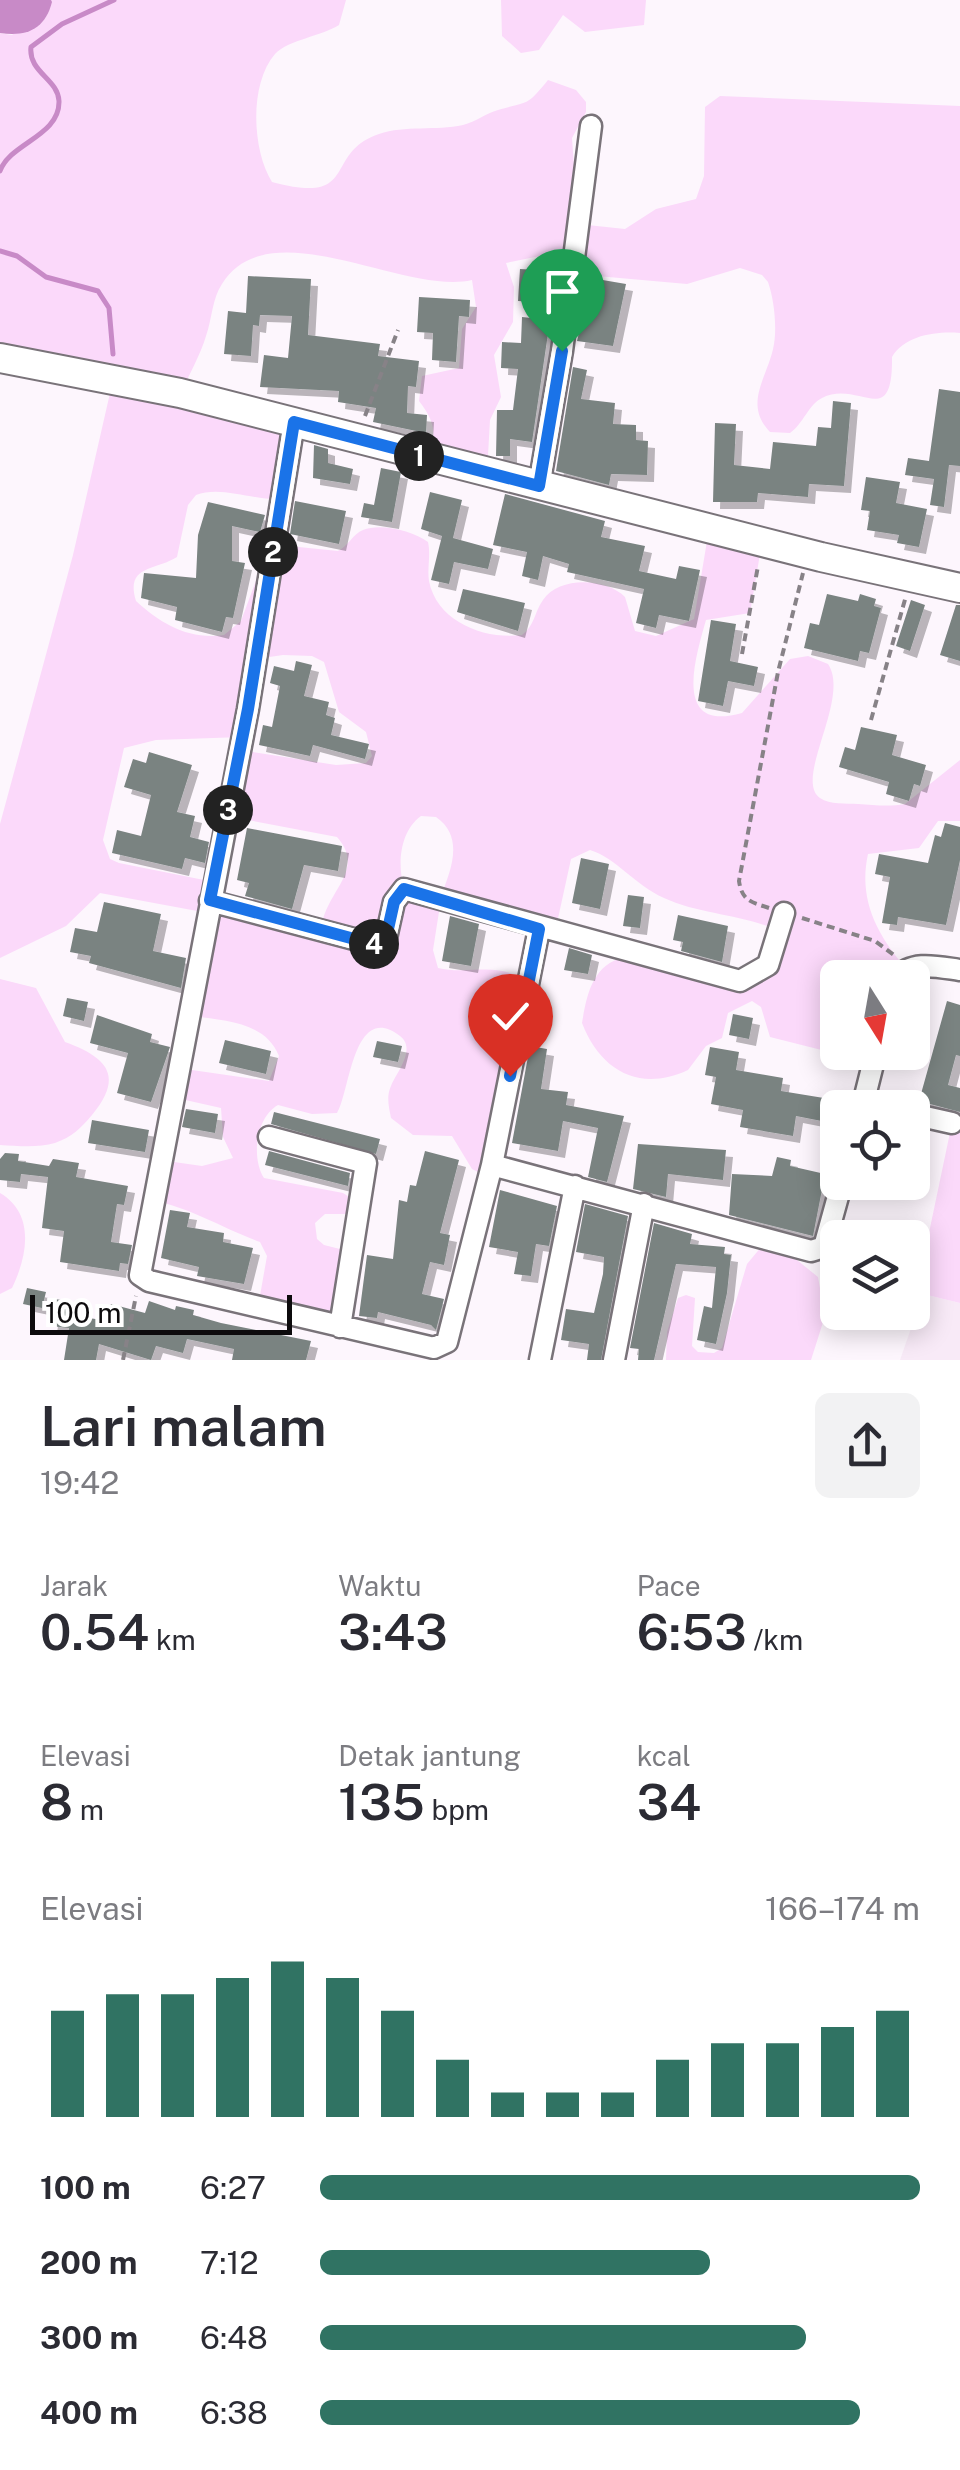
<!DOCTYPE html>
<html lang="id">
<head>
<meta charset="utf-8">
<style>
	:root { --surface:#fff; --page:#f2f2f3; --text:#2b2b33; --muted:#7c7c81; --accent:#307363 }
	body { margin:0; font-family:"Public Sans",sans-serif; background:var(--page); color:var(--text); height:100vh; display:flex; flex-direction:column; font-size:38px; white-space:nowrap }
	* { box-sizing:border-box; margin:0 }
	p { font-size:32px; color:var(--muted) }
	.icon { flex:none; width:55px; height:55px; fill:none; stroke:currentColor; stroke-width:2; stroke-linecap:round; stroke-linejoin:round }
	.map { position:relative; height:1360px; overflow:hidden }
	.side { display:flex; flex-direction:column; background:var(--surface); flex:1 }
	.side>* { flex:none }
	.needle { width:65px; rotate:169deg }
	.fabs { position:absolute; left:820px; top:960px; display:grid; gap:20px }
	.fabs a { display:grid; place-items:center; width:110px; height:110px; border-radius:15px; background:var(--surface); box-shadow:0 5px 25px #0003; font-size:50px }
	.scale { position:absolute; left:30px; bottom:25px; width:262px; box-sizing:border-box; padding-left:10px; border:5px solid #0d0b0d; border-top:0; font-size:28px; line-height:35px; white-space:nowrap; color:#0d0b0d; -webkit-text-stroke:8px #fff; paint-order:stroke }
	.pin { position:absolute; display:grid; place-items:center; width:85px; height:85px; color:#fff; margin:-102px -42px; border-radius:50% 50% 50% 0; rotate:-45deg; box-shadow:0 0 10px #0007 }
	.pin .icon { rotate:45deg }
	.km { position:absolute; width:50px; height:50px; margin:-25px; border-radius:50%; background:#222; color:#fff; font-size:28px; line-height:50px; text-align:center }
	.round { display:grid; place-items:center; flex:none; width:105px; height:105px; border-radius:15px; background:var(--page) }
	.overview { display:flex; align-items:center; justify-content:space-between; height:170px; padding:0 40px }
	h1 { font-size:55px; font-weight:600; line-height:75px }
	.stats { display:grid; grid-template-columns:repeat(3,1fr); gap:15px; height:170px; padding:10px 40px }
	.stats div { display:grid; align-content:center }
	.stats b { font-size:50px; font-weight:600 }
	.stats small { font-size:28px; font-weight:400 }
	.stats p { font-size:28px }
	.chart { height:280px; padding:20px 40px }
	.chart p { display:flex; justify-content:space-between }
	.chart svg { width:100%; height:180px; margin-top:10px; stroke:var(--accent); stroke-width:6 }
	ul { padding:0 40px; list-style:none; font-size:32px }
	li { display:grid; grid-template-columns:160px 120px 1fr; align-items:center; height:75px }
	li i { height:25px; border-radius:12px; background:var(--accent) }
	.map>svg:first-child { display:block }
</style>
</head>
<body>
<div class="map">
<svg width="960" height="1360" viewBox="0 0 960 1360">
	<defs>
		<filter id="shadow"><feDropShadow dx="7" dy="7" stdDeviation="0" flood-color="#0004"/></filter>
	</defs>
	<rect width="100%" height="100%" fill="#fdf6fd"/>
	<path fill="#f8eaf7" d="M923,1294l37,9v57h-60z"/>
	<path fill="#fbd9fa" fill-rule="evenodd" d="M51,0h295l-7,25c-17,11 -51,15 -64,29 -26,30 -23,96 -3,128 89,24 50,-29 107,-48 26,-9 57,-3 84,-9 13,-3 23,-12 35,-15 31,-9 28,-3 50,-30l28,10 10,12v10l-14,26 6,86 47,5 31,-20 40,-10 8,-23 1,-69 15,-11 240,10v227c-23,-2 -55,2 -68,24 1,75 -33,22 -70,41 -14,7 -18,25 -32,35l-20,-1c-28,-29 -1,-56 4,-88 3,-18 0,-45 -6,-62l-6,-7 -22,-7 -53,16 -90,-8 -23,-18 -24,-4 -44,9 8,24 -1,35 -19,33 7,42 -11,23 -3,53 -57,-14c6,-26 5,-38 -11,-58l3,-25 37,-8 3,-39 14,-22 -4,-27c-67,16 -203,-72 -250,4 -10,15 -10,35 -16,52 -6,20 -17,38 -25,57l113,29 -12,77c-28,2 -61,-14 -86,-4l-8,10 -11,52c-22,14 -52,8 -41,44 25,23 53,39 88,34l17,-14 23,-62 25,-13 49,5c10,-5 15,-17 25,-21 18,-7 50,1 65,12 3,13 -1,26 1,39 8,41 56,59 93,54 13,-10 12,-22 21,-35 16,-24 63,-22 82,-3l10,34 21,5 38,-17 15,-90 53,13 -12,71 -44,7c-11,39 -34,113 36,93l48,-54 18,-3 20,8c23,34 -35,115 -8,134 10,7 26,5 38,6 16,1 31,3 47,0l55,-44v61h-22l-19,27 -51,6c-10,45 9,81 38,114l-9,9 -59,1v74l38,1 -3,10 -103,-26 -9,-30 -9,-6 -24,12 -6,25 -16,8 -18,24c-49,23 -88,0 -106,-47 5,-30 11,-58 42,-66l134,17 14,-46c-34,-14 -73,-14 -108,-30 -29,-13 -48,-40 -74,-48l-19,9 -14,64 -116,-24 -8,51 5,18c28,7 57,-6 82,10l-32,199 -16,-8 -20,-33 -39,-1 -22,-17c-2,-11 -5,-21 0,-32 5,-13 26,-37 9,-50 -47,-36 -50,57 -63,77l-25,1 -34,-9c-22,12 -27,53 -14,73l79,15 16,10 -9,11h-25l-10,9 2,16 7,6 28,7 -12,75 -82,-20 9,-51 -7,-14c-38,-14 -69,-34 -108,-42l8,-40 42,6 31,-8 -10,-21 -2,-29 -49,-11 6,-29 91,13 10,-25c-14,-36 -58,-35 -91,-41l20,-102 -108,-20 -34,33 -66,32v-134l73,-269 40,-175 -113,-22v-325l12,2zM283,655l29,1 12,6 15,50 27,20 6,24 -6,7 -30,2 -96,-15 -13,66 110,21c30,34 -12,54 -16,92l-111,-29 4,-18 -95,-19 -9,-4 -7,-19 21,-92 32,-8 86,-3 14,-78zM421,816l15,1c29,20 15,54 4,81l-36,-10c-7,-24 -4,-57 17,-72z
		M501,0h145l-2,25 -59,7 -22,-17 -24,35 -18,3 -19,-17z
		M0,979l36,9 29,54c41,15 60,33 27,73 -11,13 -20,22 -37,28 -17,5 -37,3 -55,2z
		M952,1123l8,5v175l-37,-9 7,-66z
		M0,1193c36,21 27,64 12,95l-12,6z
		M762,1246l30,10 26,21 7,39 -14,44h-145l1,-28 11,-34 8,-3 9,3 -3,48 6,6 16,1 8,-5 25,-84z"/>
	<path fill="#c88ac7" d="M0,0h51l1,2c-7,27 -25,35 -52,31z"/>
	<g fill="none" stroke-linecap="round" stroke-linejoin="round">
		<path stroke="#c88ac7" stroke-width="5" d="M0,171c10,-28 60,-35 59,-70 -1,-22 -31,-29 -28,-54l31,-23 52,-24
			M0,251l17,5 29,21 52,14 11,17 4,46"/>
	</g>
	<path fill="#7a8381" filter="url(#shadow)" d="M520,269l34,2 -2,20 -16,-1 -1,12 -17,-1z
		M248,276l63,3 -3,56 72,9 -2,12 41,5 -3,26 -8,-1 -1,27 20,2 -1,18 -53,-11 3,-14 -38,-6 1,-11 -79,-4 4,-32 24,3 4,-42 -32,-1 -1,11 -6,-1 -2,31 -27,-2 4,-43 18,2z
		M585,277l41,7 -13,62 -36,-5 12,-49 -5,-1z
		M419,297l51,3 -1,17 -10,-1 -3,46 -24,-2 1,-27 -16,-1z
		M522,317l28,3 -18,122 -22,-3v17h-14l1,-46h16l5,-41 -17,-1 1,-26 19,1z
		M573,367l14,3 -6,29 34,4 -2,21 23,1v15l12,1 -1,34 -36,-1 -2,11 -53,-14z
		M939,389l21,3v74l-11,-1 -5,42 -14,-2 4,-26 -29,-4 3,-17 21,3z
		M833,401l18,2 -7,83 -35,-2 -1,13 -50,-4 -1,9h-44l2,-79 21,1 -2,41 36,4 3,-27 43,4 2,-19 13,1z
		M314,445l14,4v14l25,6 -3,15 -37,-6z
		M381,468l20,4 -9,50 -31,-5 3,-14 10,2z
		M866,477l34,5 -4,21 31,6 -8,38 -22,-4 2,-8 -32,-5 3,-19 -9,-1z
		M430,492l32,8 -9,38 40,11 -5,20 -34,-7 -5,22 -18,-4 11,-44 -21,-7z
		M505,494l100,27 -4,16 44,9 -6,25 37,8 3,-13 21,4 -11,51 -30,-6 -3,13 -20,-5 8,-34 -77,-17 2,-8 -26,-8 -5,24 -16,-4 5,-24 -34,-7z
		M295,501l51,10 -7,33 -49,-10z
		M208,502l57,13 -5,17 -28,-6v35l13,2 -12,55 -7,-1 -4,15 -47,-12 2,-13 -36,-9 3,-25 52,5 2,-43z
		M463,589l62,14 -7,28 -61,-19z
		M827,594l31,7 2,-7 16,5 -2,7 7,2 -12,45 -9,-2 -2,10 -54,-13 6,-25 9,2z
		M911,600l14,5 -15,46 -14,-5z
		M956,605h4v56l-20,-6z
		M711,620l25,4 -6,37 28,6 -4,19 -26,-5 -5,25 -25,-5z
		M296,661l16,4 -8,31 25,6 -3,13 9,3 -4,17 38,9 -4,15 -52,-14 -3,11 -51,-11 4,-20 9,2 8,-41 -10,-3 4,-17 20,5z
		M861,727l36,8 -5,20 34,10 -6,21 -6,-2 -5,17 -23,-7 3,-12 -50,-15 6,-20 10,3z
		M149,752l43,13 -15,47 18,4 -5,21 19,5 -4,21 -20,-5 -3,11 -70,-16 5,-23 24,6 10,-41 -27,-8 9,-28 13,4z
		M945,823l15,4v33l-14,65 -48,-8 -1,8 -15,-2 8,-46 -15,-3 4,-20 49,9 7,-28 6,2z
		M247,828l95,18 -4,25 -34,-6 -12,44 -47,-13 4,-13 -12,-3z
		M581,858l28,6 -9,45 -28,-6z
		M628,895l16,2 -4,31 -17,-2z
		M104,902l57,12 -8,37 33,7 -5,30 -92,-25 2,-7 -21,-4 5,-24 22,4z
		M678,915l50,11 -6,36 -41,-11 2,-9 -10,-2z
		M450,916l29,8 -8,42 -29,-5z
		M569,948l23,7 -4,19 -24,-4z
		M67,998l21,4 -4,19 -21,-5z
		M947,1001l13,4v51l-4,-1 -8,30 12,3v24l-41,-11z
		M733,1014l20,4 -4,21 -20,-4z
		M97,1015l55,19 -2,8 20,5 -19,55 -34,-9 11,-40 -38,-10z
		M225,1040l46,11 -5,23 -47,-11z
		M377,1041l25,5 -4,16 -25,-5z
		M530,1046l17,3 -6,40 27,3 -2,13 58,11 -17,66 -19,-5 10,-49 -35,-7 -5,30 -46,-8z
		M710,1047l29,5 -3,18 47,8 -2,13 55,9 -4,23 -36,-7 -3,20 -53,-9 3,-17 -32,-6 5,-27 -11,-2z
		M186,1109l32,5 -3,19 -33,-6z
		M274,1112l106,27 -4,15 -105,-30z
		M92,1120l57,10 -4,22 -57,-9z
		M638,1144l88,6 -3,30 -55,-6 -2,23 -33,-8z
		M269,1151l81,22 -2,13 -83,-21z
		M425,1151l34,9 -19,73 10,2 -6,30 -14,-3 -8,32 22,5 -8,31 -5,-5 -53,-13 -1,6 -18,-2 8,-61 26,4 6,-59 8,2 3,-17 6,1z
		M5,1153l14,1 -1,7 31,5 4,-7 26,4 -3,14 52,9 -4,19 -7,-1 -6,38 21,3 -4,19 -8,-1 -1,8 -59,-9 4,-31 -22,-3 6,-51 -27,-3 -1,8 -20,-2v-21z
		M777,1157l14,3 -1,6 35,8 -12,62 -84,-21 3,-41 40,2z
		M500,1190l57,16 -8,40 -13,-2 -5,32 -17,-2 4,-22 -29,-5z
		M585,1204l43,12 -27,144h-14l2,-16 -28,-4 5,-31 28,4 9,-39 1,-17 -28,-5z
		M170,1210l20,3 -3,14 37,6 -1,9 30,6 -9,36 -47,-8 2,-9 -38,-9z
		M654,1223l38,11 -2,10 35,3 -1,7 7,1 -4,38 -11,51 -19,-4 7,-34 8,2 4,-41 -40,-3 -22,96h-16l1,-11 -9,-1z
		M27,1288l19,4 -4,16 -19,-4z
		M54,1299l16,2 -2,13 38,7 5,-17 34,9 4,-12 26,9 1,-4 18,4 -1,5 28,8 90,18 -5,19h-74l2,-11 -47,-10 -4,14 -27,-7 -5,14 -52,-16 -3,16h-32l5,-32 -19,-2z"/>
	<g fill="none" stroke-linecap="round" stroke-linejoin="round">
		<defs>
			<path id="minor" d="M294,422l-46,287 -108,566 9,6 285,67 13,-6 45,-177 319,86 13,-4 18,-65
				M539,486l23,-135 29,-225
				M210,901l174,46 10,-45 10,-13 336,92 28,-16 16,-52
				M897,978c15,-18 41,-11 63,-8
				M863,1102l24,6
				M862,1108l14,-56
				M912,1114l40,9
				M269,1137l97,26 -26,164
				M492,1165l47,-236
				M540,1360l35,-174
				M614,1360l30,-156"/>
			<path id="tertiary" d="M0,358l180,35 641,164 139,31"/>
		</defs>
		<use href="#minor" stroke="#797379" stroke-width="25"/>
		<use href="#tertiary" stroke="#797379" stroke-width="32"/>
		<path stroke="#878287" stroke-width="4" stroke-dasharray="8 5" stroke-linecap="butt" d="M365,416l33,-86
			M742,654l16,-88
			M871,720l35,-124
			M769,908c-18,-6 -27,-7 -30,-27l39,-209 25,-99
			M802,918l73,23 19,14
			M123,1360l13,-64"/>
		<use href="#minor" stroke="#fff" stroke-width="20"/>
		<use href="#tertiary" stroke="#fff" stroke-width="28"/>
	</g>
	<g fill="none" stroke-linecap="round" stroke-linejoin="round">
		<defs>
			<path id="route" d="M510,1076l29,-147 -135,-40 -10,13 -10,45 -174,-47 38,-191 46,-287 245,64 23,-135"/>
		</defs>
		<use href="#route" stroke="#fff" stroke-width="20"/>
		<use href="#route" stroke="#1a73e8" stroke-width="12"/>
	</g>
</svg>
<div class="fabs">
<a><svg class="needle" viewBox="-14 -14 28 28"><path d="M0-13l5 13h-10z" fill="#e53935"/><path d="M0 13l5-13h-10z" fill="#7c7c81"/></svg></a>
<a><svg class="icon" aria-label="locate" viewBox="0 0 24 24"><circle cx="12" cy="12" r="6"/><path d="M12 2v4M12 18v4M2 12h4M18 12h4"/></svg></a>
<a><svg class="icon" aria-label="layers" viewBox="0 0 24 24"><path d="M12 4l9 5-9 5-9-5zM3 14l9 5 9-5"/></svg></a>
</div>
<div class="scale">100 m</div>
<div class="pin" style="left:562px;top:351px;background:#1e9e55"><svg class="icon" aria-label="arrive" viewBox="0 0 24 24"><path d="M6 21V4h12l-3 4 3 4H6"/></svg></div>
<div class="pin" style="left:510px;top:1076px;background:#d93025"><svg class="icon" aria-label="check" viewBox="0 0 24 24"><path d="M5 12l5 5 9-10"/></svg></div>
<b class="km" style="left:419px;top:456px">1</b>
<b class="km" style="left:273px;top:552px">2</b>
<b class="km" style="left:228px;top:810px">3</b>
<b class="km" style="left:374px;top:944px">4</b>
</div>
<section class="side">
<div class="overview"><div><h1>Lari malam</h1><p>19:42</p></div><a class="round"><svg class="icon" aria-label="share" viewBox="0 0 24 24"><path d="M12 15V3M7 8l5-5 5 5M5 13v7h14v-7"/></svg></a></div>
<div class="stats">
<div><p>Jarak</p><b>0.54<small> km</small></b></div>
<div><p>Waktu</p><b>3:43</b></div>
<div><p>Pace</p><b>6:53<small> /km</small></b></div>
</div>
<div class="stats">
<div><p>Elevasi</p><b>8<small> m</small></b></div>
<div><p>Detak jantung</p><b>135<small> bpm</small></b></div>
<div><p>kcal</p><b>34</b></div>
</div>
<div class="chart"><p><span>Elevasi</span>166–174 m</p>
<svg viewBox="0 0 160 44" preserveAspectRatio="none"><path d="M5 44V18M15 44V14M25 44V14M35 44V10M45 44V6M55 44V10M65 44V18M75 44V30M85 44V38M95 44V38M105 44V38M115 44V30M125 44V26M135 44V26M145 44V22M155 44V18"/></svg>
</div>
<ul>
<li><b>100 m</b>6:27<i style="width:100%"></i></li>
<li><b>200 m</b>7:12<i style="width:65%"></i></li>
<li><b>300 m</b>6:48<i style="width:81%"></i></li>
<li><b>400 m</b>6:38<i style="width:90%"></i></li>
</ul>
</section>
</body>
</html>
